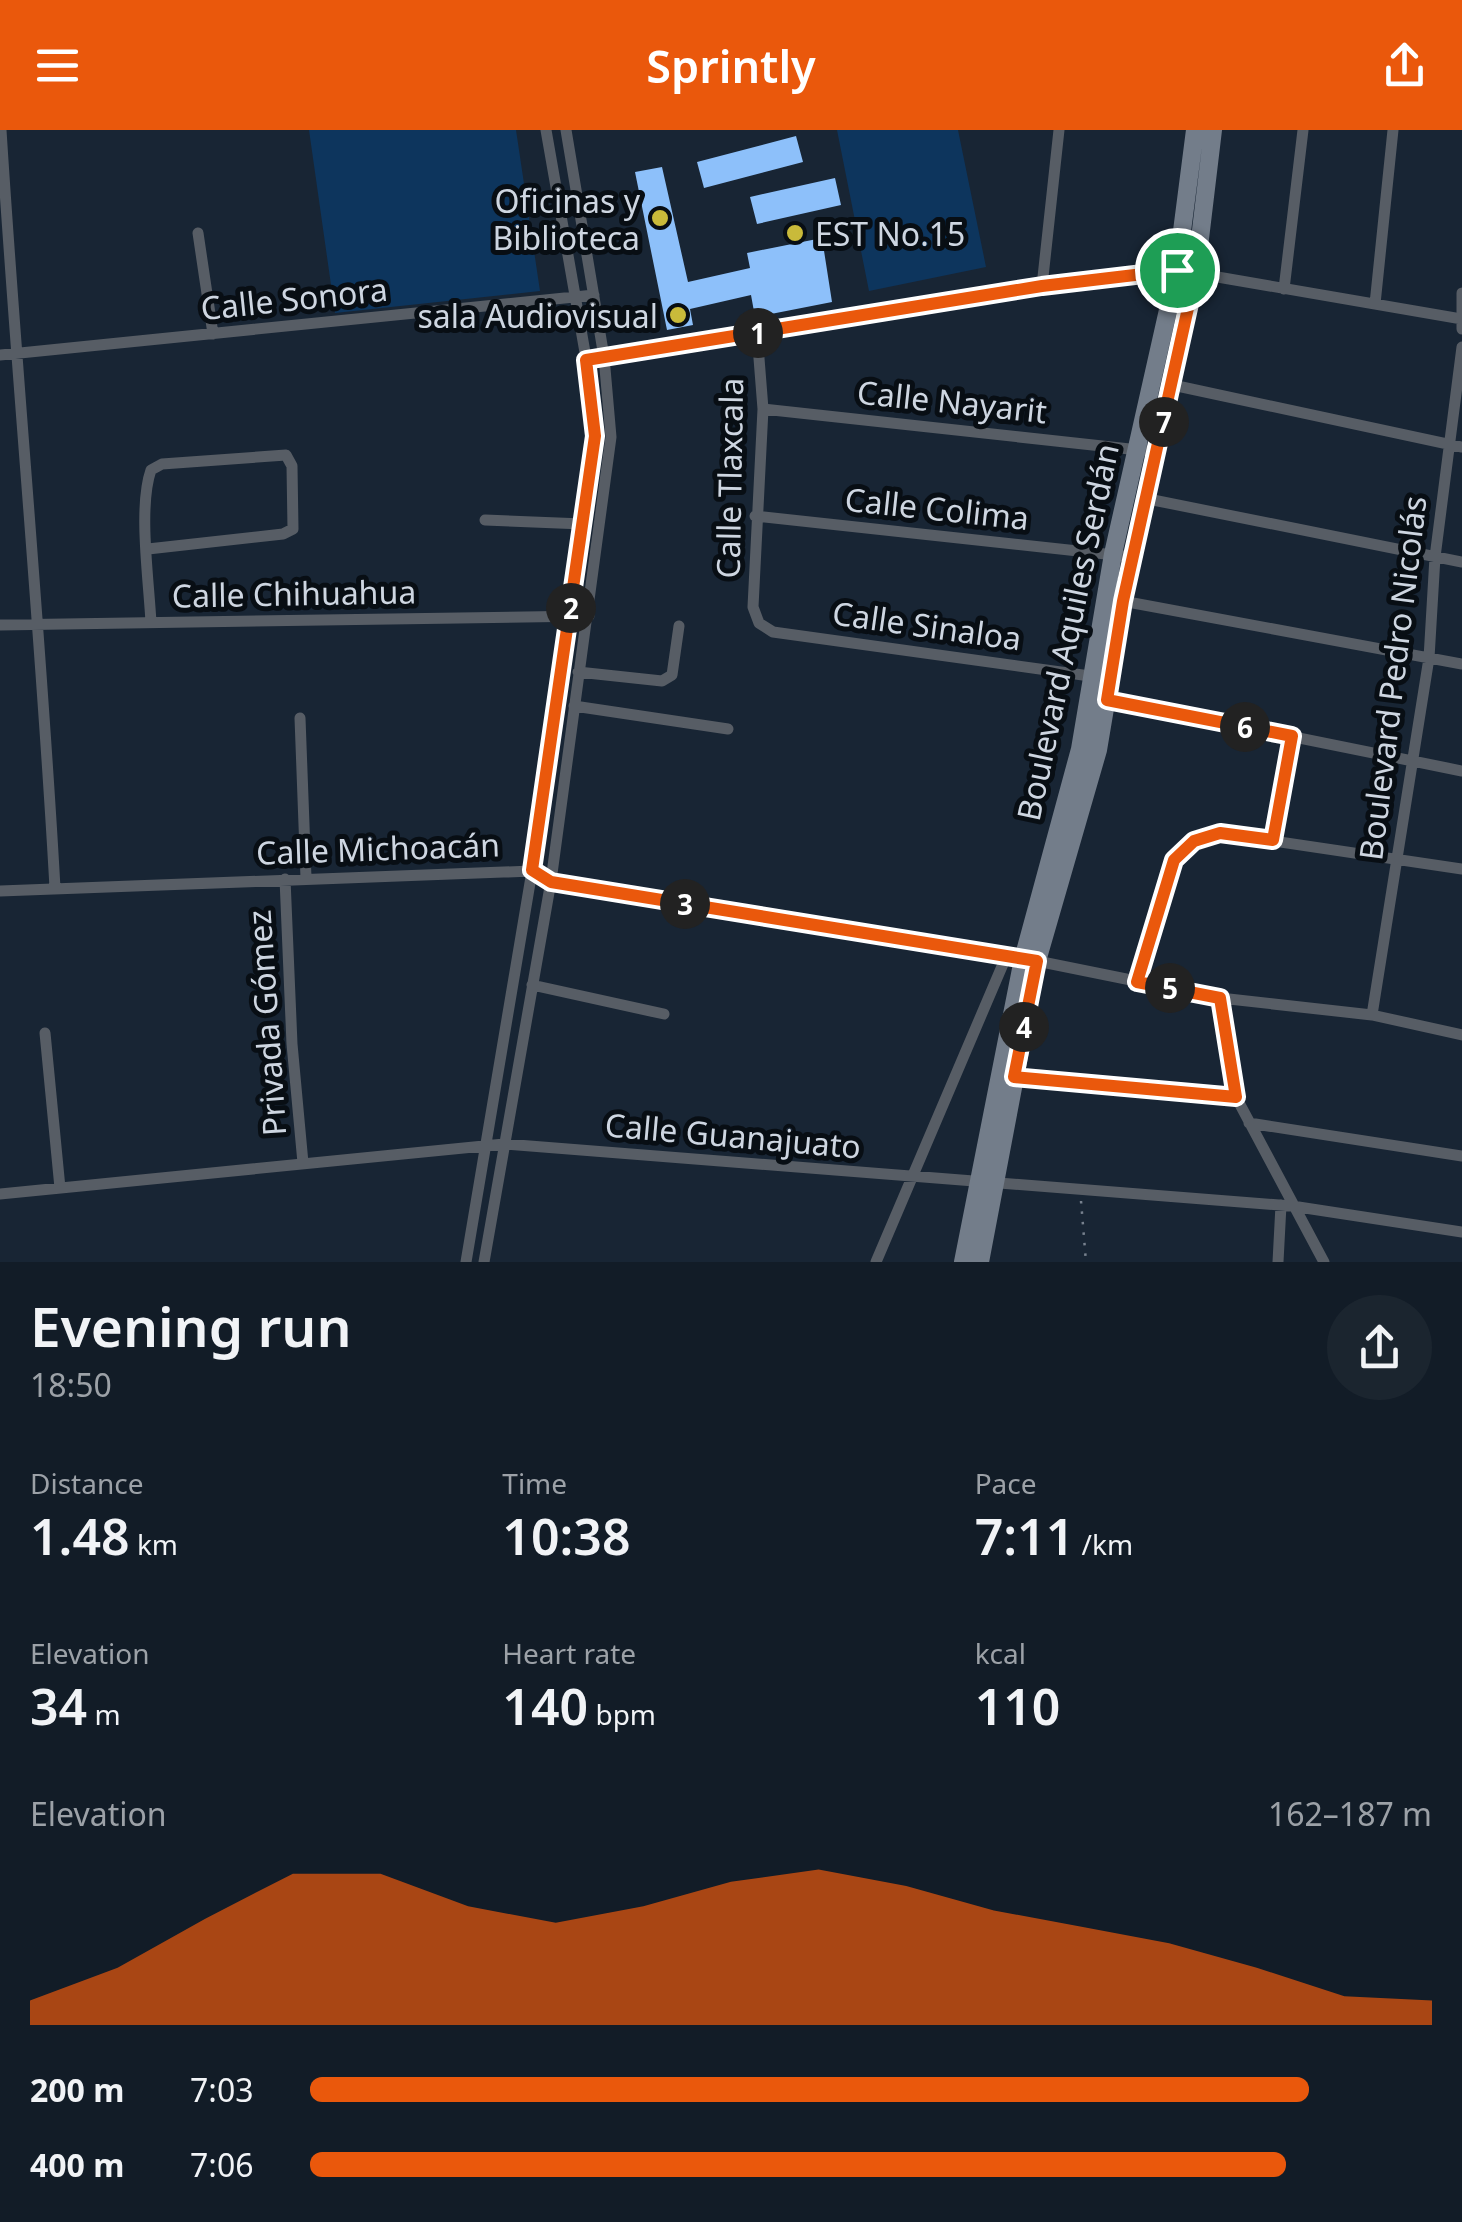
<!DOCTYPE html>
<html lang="en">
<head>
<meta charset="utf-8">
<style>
	:root { --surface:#121c27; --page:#1b252f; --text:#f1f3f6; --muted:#9ca1a7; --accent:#ea580c }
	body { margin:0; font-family:"Noto Sans",sans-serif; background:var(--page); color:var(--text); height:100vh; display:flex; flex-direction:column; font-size:38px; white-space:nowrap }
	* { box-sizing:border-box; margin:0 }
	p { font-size:32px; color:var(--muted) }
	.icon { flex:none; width:55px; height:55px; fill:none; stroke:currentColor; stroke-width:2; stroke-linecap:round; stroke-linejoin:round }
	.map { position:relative; height:1132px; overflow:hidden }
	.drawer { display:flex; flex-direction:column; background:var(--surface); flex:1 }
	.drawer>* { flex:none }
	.pin { position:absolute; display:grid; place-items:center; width:85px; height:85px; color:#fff; margin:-42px; border:5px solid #fff; border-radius:50%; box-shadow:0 2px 10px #0007 }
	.km { position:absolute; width:50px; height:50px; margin:-25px; border-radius:50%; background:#222; color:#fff; font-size:28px; line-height:50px; text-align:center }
	.round { display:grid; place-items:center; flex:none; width:105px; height:105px; border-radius:52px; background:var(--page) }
	.summary { display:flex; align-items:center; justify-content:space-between; height:170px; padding:0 30px }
	h1 { font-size:55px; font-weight:600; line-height:75px }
	.metrics { display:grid; grid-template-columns:repeat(3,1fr); gap:15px; height:170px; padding:10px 30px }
	.metrics div { display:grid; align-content:center }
	.metrics b { font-size:50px; font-weight:600 }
	.metrics small { font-size:28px; font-weight:400 }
	.metrics p { font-size:28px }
	.chart { height:280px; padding:20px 30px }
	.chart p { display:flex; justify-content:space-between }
	.chart svg { width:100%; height:180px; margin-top:10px; fill:var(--accent); opacity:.7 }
	ul { padding:0 30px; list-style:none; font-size:32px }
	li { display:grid; grid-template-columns:160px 120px 1fr; align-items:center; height:75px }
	li i { height:25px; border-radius:12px; background:var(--accent) }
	header { display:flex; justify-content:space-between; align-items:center; height:130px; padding:0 30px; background:var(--accent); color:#fff; font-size:45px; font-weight:600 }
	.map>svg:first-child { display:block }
</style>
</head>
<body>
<header><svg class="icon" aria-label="menu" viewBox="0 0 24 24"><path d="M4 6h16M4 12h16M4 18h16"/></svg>Sprintly<svg class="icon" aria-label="share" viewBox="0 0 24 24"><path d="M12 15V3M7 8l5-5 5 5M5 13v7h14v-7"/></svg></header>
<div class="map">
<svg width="1462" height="1132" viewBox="0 0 1462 1132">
	<rect width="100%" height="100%" fill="#182534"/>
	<path fill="#0d355d" d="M309,0h207l24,161 -205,22z
		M837,0h121l28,137 -117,24z"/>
	<path fill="#8dc0fa" d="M796,6l7,26 -99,26 -7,-26z
		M662,37l26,115 62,-14 -3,-15 75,-15 10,64 -77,15 -4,-22 -61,14 3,16 -26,5 -32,-158z
		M835,48l6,27 -84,19 -7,-27z"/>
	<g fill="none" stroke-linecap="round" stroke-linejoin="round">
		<path stroke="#77818e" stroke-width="2.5" stroke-dasharray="2.5 8" stroke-linecap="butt" d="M1081,1071l5,61"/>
		<path stroke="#575d65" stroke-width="11" d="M1,0c16,253 40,505 54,758
			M198,103l15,101
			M1042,156l17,-156
			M1284,159l19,-159
			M1462,163v36
			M1375,174l18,-174
			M757,203l6,76 -10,198 6,16 14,9 324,45
			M0,225l594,-60
			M600,228l442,-72 135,-16 285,49
			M1168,254l294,63
			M763,279l394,43
			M1143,368l319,64
			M755,386l378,41
			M485,390l98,4
			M148,419l135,-15 10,-5 -1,-63 -6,-11 -124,9 -11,6c-13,37 -2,111 0,153
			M1117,470l345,64
			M0,495l589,-9
			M578,542l84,9 10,-6 7,-49
			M1107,569l355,72
			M574,576l154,23
			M300,588l6,160
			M1273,710l19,-104
			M285,749l7,165 11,119
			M0,761l532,-20 19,10 486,80 183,37 152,17 90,20
			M1137,851l36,-121 22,-19 25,-8 242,36
			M532,855l132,29
			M1220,868l16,99 88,165
			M1372,885l57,-357 6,-101 27,-210
			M45,903l15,155
			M1014,947l222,20
			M1249,993l213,33
			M0,1064l504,-50 788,62 170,26
			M466,1132l66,-391 63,-435 1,-21 -50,-285
			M484,1132l67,-381 60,-444 -7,-80 -38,-227
			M876,1132l130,-305
			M1278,1132l3,-57"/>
		<path stroke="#737d8a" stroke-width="18" d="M963,1132l60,-303 57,-210 33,-195 64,-284 18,-140
			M980,1132l57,-301 61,-211 25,-149 73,-329 17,-142"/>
	</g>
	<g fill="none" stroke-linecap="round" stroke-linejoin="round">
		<defs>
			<path id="route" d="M1177,140l19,2 -73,329 -16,99 185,36 -19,104 -53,-7 -26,8 -20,19 -37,122 83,16 16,99 -222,-20 23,-116 -486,-79 -19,-12 63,-434 -9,-76 456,-74z"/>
		</defs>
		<use href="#route" stroke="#fff" stroke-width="20"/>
		<use href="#route" stroke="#ea580c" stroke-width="12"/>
	</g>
	<g fill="#c9ba3a" stroke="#080e14" stroke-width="4">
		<circle cx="660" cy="88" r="10"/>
		<circle cx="795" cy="103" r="10"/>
		<circle cx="678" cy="185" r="10"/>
	</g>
	<g text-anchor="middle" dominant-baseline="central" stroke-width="10" stroke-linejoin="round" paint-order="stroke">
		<g font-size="32" fill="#ced6e1" stroke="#080e14" text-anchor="end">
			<text x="640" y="70">Oficinas y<tspan x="640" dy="37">Biblioteca</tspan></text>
			<text x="815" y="103" text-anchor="start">EST No.15</text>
			<text x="658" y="185">sala Audiovisual</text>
		</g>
		<g font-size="32" fill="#ced6e1" stroke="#080e14">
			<text transform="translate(294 168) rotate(-6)">Calle Sonora</text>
			<text transform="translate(952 271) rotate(6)">Calle Nayarit</text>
			<text transform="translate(729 348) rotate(-89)">Calle Tlaxcala</text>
			<text transform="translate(937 378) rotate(6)">Calle Colima</text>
			<text transform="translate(294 463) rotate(-1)">Calle Chihuahua</text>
			<text transform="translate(927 495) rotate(8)">Calle Sinaloa</text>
			<text transform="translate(1067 502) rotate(-78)">Boulevard Aquiles Serdán</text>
			<text transform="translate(1392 548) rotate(-83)">Boulevard Pedro Nicolás</text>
			<text transform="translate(378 718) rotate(-2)">Calle Michoacán</text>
			<text transform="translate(266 893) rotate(-94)">Privada Gómez</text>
			<text transform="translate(733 1005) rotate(5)">Calle Guanajuato</text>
		</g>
	</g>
</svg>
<div class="pin" style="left:1177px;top:140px;background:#1e9e55"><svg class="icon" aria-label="arrive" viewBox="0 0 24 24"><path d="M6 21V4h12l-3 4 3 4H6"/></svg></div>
<b class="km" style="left:758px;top:203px">1</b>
<b class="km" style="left:571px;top:478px">2</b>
<b class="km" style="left:685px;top:774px">3</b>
<b class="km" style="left:1024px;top:897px">4</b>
<b class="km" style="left:1170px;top:858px">5</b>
<b class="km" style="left:1245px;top:597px">6</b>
<b class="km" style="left:1164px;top:292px">7</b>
</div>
<section class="drawer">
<div class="summary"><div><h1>Evening run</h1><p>18:50</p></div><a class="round"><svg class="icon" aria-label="share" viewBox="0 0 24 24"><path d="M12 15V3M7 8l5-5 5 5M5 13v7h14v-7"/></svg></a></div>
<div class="metrics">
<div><p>Distance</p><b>1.48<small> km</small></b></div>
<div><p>Time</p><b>10:38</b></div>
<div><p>Pace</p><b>7:11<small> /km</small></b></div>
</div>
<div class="metrics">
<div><p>Elevation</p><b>34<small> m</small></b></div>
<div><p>Heart rate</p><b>140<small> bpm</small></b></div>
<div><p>kcal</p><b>110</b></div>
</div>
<div class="chart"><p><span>Elevation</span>162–187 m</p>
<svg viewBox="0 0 160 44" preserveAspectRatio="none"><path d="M0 44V38L10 30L20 18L30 7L40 7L50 15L60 19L70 15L80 9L90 6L100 10L110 16L120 20L130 24L140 30L150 37L160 38V44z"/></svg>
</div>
<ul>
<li><b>200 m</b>7:03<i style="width:89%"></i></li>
<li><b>400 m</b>7:06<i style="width:87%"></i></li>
</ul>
</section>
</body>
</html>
